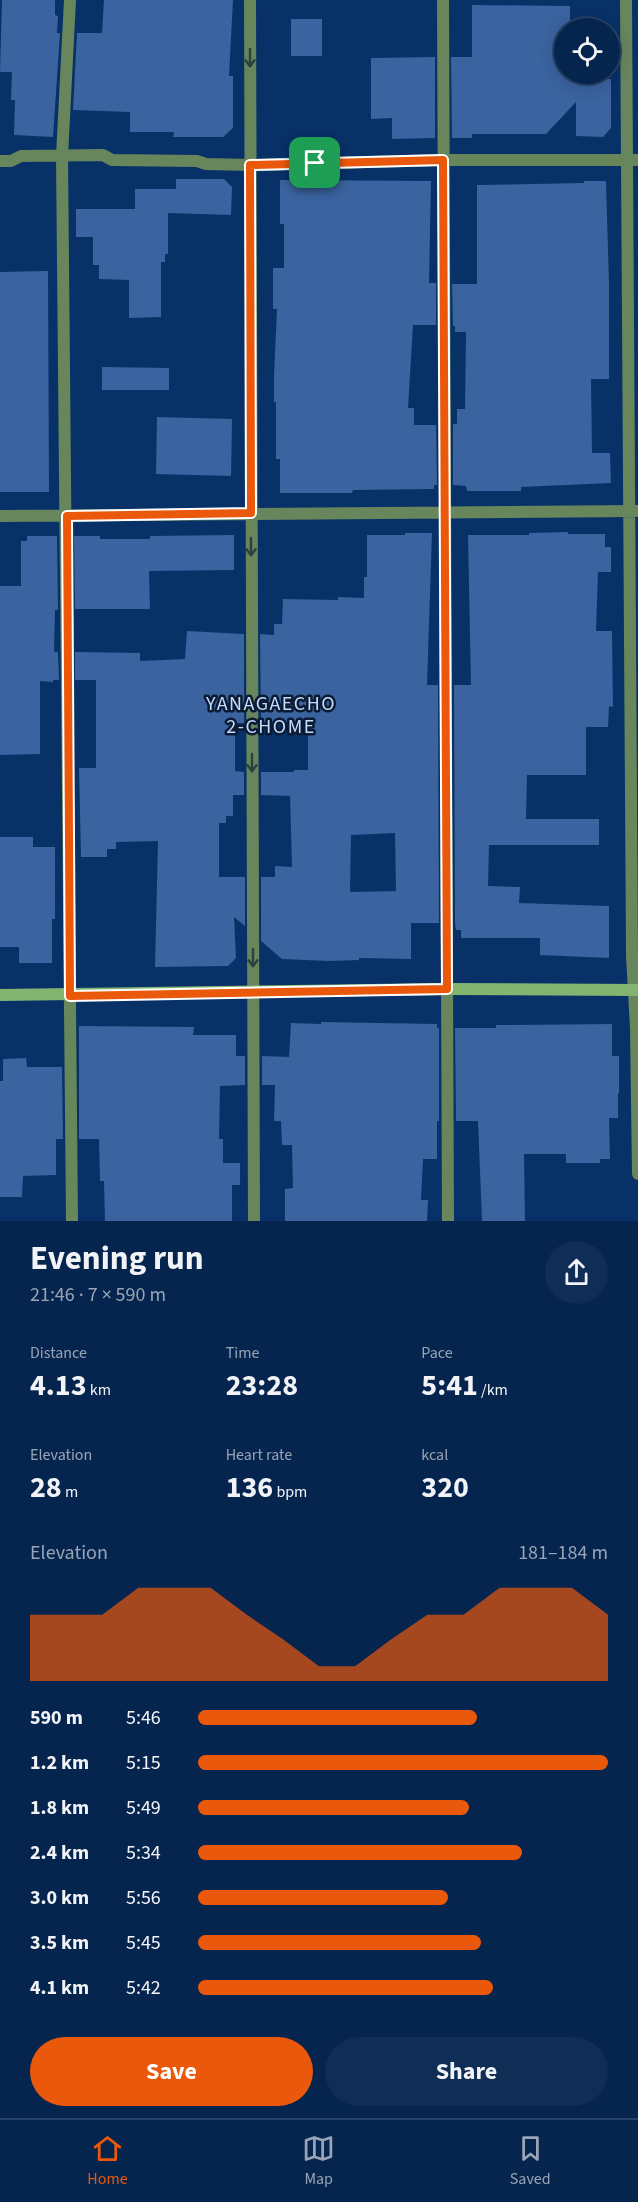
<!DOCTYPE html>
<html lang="en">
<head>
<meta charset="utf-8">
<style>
	:root { --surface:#06254e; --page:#0f2d55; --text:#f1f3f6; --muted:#98a5b6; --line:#274266; --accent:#ea580c }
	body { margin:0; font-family:"Source Sans 3",sans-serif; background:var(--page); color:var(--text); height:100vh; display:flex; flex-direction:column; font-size:22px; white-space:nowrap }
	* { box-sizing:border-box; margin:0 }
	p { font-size:20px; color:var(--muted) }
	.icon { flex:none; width:33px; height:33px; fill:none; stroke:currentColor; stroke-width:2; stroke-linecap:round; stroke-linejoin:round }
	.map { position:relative; height:1221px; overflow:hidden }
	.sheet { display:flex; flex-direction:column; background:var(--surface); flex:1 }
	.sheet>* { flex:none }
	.controls { position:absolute; left:554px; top:18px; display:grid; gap:12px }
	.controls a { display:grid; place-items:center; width:66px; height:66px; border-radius:50%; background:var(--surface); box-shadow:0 3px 15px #0003,0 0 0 2px var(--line); font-size:30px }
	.pin { position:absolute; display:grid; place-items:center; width:51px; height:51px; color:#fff; margin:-26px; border-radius:12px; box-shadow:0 3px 9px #0006 }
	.round { display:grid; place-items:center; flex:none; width:63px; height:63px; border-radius:32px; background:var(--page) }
	.summary { display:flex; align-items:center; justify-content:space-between; height:102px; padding:0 30px }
	h1 { font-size:33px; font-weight:700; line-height:45px }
	.stats { display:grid; grid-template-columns:repeat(3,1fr); gap:9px; height:102px; padding:6px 30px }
	.stats div { display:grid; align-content:center }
	.stats b { font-size:30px; font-weight:700 }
	.stats small { font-size:16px; font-weight:400 }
	.stats p { font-size:16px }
	.chart { height:168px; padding:12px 30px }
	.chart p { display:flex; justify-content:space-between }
	.chart svg { width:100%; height:108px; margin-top:6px; fill:var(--accent); opacity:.7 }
	.cta { display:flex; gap:12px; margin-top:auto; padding:12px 30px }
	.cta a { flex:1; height:69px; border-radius:36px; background:var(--accent); color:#fff; font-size:24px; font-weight:700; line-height:69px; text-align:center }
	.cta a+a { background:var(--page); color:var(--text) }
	ul { padding:0 30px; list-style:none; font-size:20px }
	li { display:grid; grid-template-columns:96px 72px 1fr; align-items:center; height:45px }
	li i { height:15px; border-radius:8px; background:var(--accent) }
	.dock { display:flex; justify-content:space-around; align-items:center; height:84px; border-top:2px solid var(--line); background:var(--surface); font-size:16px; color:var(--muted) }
	.dock a { display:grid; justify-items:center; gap:3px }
	.dock .selected { color:var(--accent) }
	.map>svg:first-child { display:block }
</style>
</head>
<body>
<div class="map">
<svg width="638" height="1221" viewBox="0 0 638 1221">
	<rect width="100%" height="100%" fill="#083168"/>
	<path fill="#3a639f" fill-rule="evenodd" d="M2,0h53v15l3,1 -1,17h3l-7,104 -39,-2 1,-35h-4l1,-28h-12z
		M104,0h129l-4,76h4v52l-10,9h-50l1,-5h-44v-20l-57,-2 4,-77h25z
		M472,5l98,1v22h-6v50l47,1v49l-8,9 -27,-1v-34l-30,32h-74v4h-20l-1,-81h21z
		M291,19h31v37h-31z
		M435,57v81l-43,1v-21l-21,1v-61z
		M176,179h48l8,8 -1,28 -63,-2v41h-3v8h-4v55l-32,1v-38l-30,-1v-14h-6v-28h-17v-28h59v-20h41z
		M280,180l151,1 -2,102h7v42h-23l-5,83h6v17h22l1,60h-3v4l-81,1 -1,3h-72v-34h-4v-57h-2v-26l3,-67h-4v-41h11v-44h-4z
		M584,181h22l3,103v95h-18l1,74h18l1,30 -90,4v4h-54l-1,-5 -13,-1v-61h4v-15h8l1,-77h-11v-6h-2l-1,-42h25v-99l107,-2z
		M48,271l1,221h-49v-220z
		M102,367l67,1v22h-67z
		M157,417l75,2 -1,57 -75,-2z
		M568,532v2h37v13h6v25h-13l-2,59h16l1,76 -4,-1 -1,21h-22v48h-59l-1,44h73v26h-110l-1,41 32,1 -1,16 90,3v52l-69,-3v-17h-79v-8h-5l-1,-7 -1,-238h17l-3,-150h61v-2z
		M405,533h27l-5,152h11l1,238h-28v36l-52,-1v2l-31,1 -46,-2 -21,-18v-64h14v-11l17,1 -2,-71 -29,-1v-23h33v-2h14v-48l-47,1 -1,-89 14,1v-11h8l1,-25 55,1v-3l26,1v-21h3v-42h38zM395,833l1,58 -46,1 1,-57z
		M234,535v35l-85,1 1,38h-75l-1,-73h26v3h50v-3z
		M27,536h30l1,74h-3l-1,42h4l1,28h-6v2l-13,-1v73l-40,1v-169h21v-45h6z
		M187,631l57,3v89h-9v48l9,1v23h-11v21h-7v7h-7v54h26v49l-11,-9 2,41 -8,8 -73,1 3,-126 -42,1v7h-9v8h-26l-2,-89h17v-88h-21v-28l65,1v8l45,-2z
		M0,837h33v10h22v72h-3v44h-33v-16h-19z
		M321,1022l116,2v4h2v93h-2v38h-14l-2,41h7l-1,21h-142v-32l8,-1 -1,-43h-10l-1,-24h-7l1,-36h-13v-29l27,1 2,-34 30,1z
		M612,1024v32h7v37h-1v25h-9l1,41h-10v4h-34v-9h-42l1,67h-43l-4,-100h-22l-1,-93h41v-3z
		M79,1026l115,1 -1,8h43v21h9v29l-25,1 -1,53h4v24h17v22h-8v36h-127l-1,-40h-4l-1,-42h-20z
		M26,1058l1,9h35l1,72h-7v36l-33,1 -1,21h-22v-116h3v-22z"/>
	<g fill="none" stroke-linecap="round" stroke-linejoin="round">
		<path stroke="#67865c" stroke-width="12" d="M70,0l-8,156 10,1065
			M250,0l4,1221
			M443,0l5,1221
			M626,0l6,956 4,72 2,146
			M0,161h11l10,-5 82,-1 9,5 85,1 9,3 44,1 193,-5h195
			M0,516l638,-5"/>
		<path stroke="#83b571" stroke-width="12" d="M0,995l447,-6 191,1"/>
	</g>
	<defs><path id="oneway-shaft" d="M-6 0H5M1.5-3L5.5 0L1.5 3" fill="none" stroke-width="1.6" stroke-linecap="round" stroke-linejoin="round" transform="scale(1.5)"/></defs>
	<g stroke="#2b4041">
		<use href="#oneway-shaft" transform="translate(250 58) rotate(90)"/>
		<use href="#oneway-shaft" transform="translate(251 547) rotate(90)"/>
		<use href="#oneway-shaft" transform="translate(252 763) rotate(90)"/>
		<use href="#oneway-shaft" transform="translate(253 958) rotate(90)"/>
	</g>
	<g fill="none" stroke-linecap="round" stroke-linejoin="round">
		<defs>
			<path id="route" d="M443,160l4,829 -377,7 -3,-480 184,-3 -1,-348z"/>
		</defs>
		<use href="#route" stroke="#fff" stroke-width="12"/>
		<use href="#route" stroke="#ea580c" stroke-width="8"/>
	</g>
	<g text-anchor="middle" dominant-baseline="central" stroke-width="5" stroke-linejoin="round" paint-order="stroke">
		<g font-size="20" letter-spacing="1.5" fill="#c5dcfe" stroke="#0a1b33">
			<text x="271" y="704">YANAGAECHO<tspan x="271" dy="23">2-CHOME</tspan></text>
		</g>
	</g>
</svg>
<div class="controls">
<a><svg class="icon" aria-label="locate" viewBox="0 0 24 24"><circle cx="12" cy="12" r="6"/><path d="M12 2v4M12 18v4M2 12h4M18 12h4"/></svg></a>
</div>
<div class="pin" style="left:315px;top:163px;background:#1e9e55"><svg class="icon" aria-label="arrive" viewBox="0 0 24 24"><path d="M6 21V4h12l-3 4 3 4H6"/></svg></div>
</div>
<section class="sheet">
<div class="summary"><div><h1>Evening run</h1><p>21:46 · 7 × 590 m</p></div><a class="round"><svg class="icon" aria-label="share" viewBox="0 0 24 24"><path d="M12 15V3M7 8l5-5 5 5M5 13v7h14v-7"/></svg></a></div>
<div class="stats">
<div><p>Distance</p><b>4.13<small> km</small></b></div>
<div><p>Time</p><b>23:28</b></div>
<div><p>Pace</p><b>5:41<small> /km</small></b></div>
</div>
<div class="stats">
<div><p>Elevation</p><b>28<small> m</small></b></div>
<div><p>Heart rate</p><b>136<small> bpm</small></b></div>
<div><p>kcal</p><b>320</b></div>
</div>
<div class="chart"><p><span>Elevation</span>181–184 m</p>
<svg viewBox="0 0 160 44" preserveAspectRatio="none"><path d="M0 44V17L10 17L20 17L30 6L40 6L50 6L60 17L70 27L80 38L90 38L100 27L110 17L120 17L130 6L140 6L150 6L160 17V44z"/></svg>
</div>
<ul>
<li><b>590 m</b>5:46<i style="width:68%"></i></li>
<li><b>1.2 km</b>5:15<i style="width:100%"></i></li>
<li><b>1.8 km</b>5:49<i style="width:66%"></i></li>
<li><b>2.4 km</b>5:34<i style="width:79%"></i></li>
<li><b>3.0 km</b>5:56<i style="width:61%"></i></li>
<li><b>3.5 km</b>5:45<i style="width:69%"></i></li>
<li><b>4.1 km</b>5:42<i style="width:72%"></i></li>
</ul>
<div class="cta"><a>Save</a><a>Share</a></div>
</section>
<nav class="dock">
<a class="selected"><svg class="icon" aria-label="home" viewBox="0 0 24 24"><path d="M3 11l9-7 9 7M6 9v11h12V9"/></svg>Home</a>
<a><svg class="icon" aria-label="map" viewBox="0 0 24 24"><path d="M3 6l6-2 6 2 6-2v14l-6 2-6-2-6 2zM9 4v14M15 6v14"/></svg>Map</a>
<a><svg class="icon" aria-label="saved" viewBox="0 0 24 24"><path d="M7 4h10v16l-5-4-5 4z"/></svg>Saved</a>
</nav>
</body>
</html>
